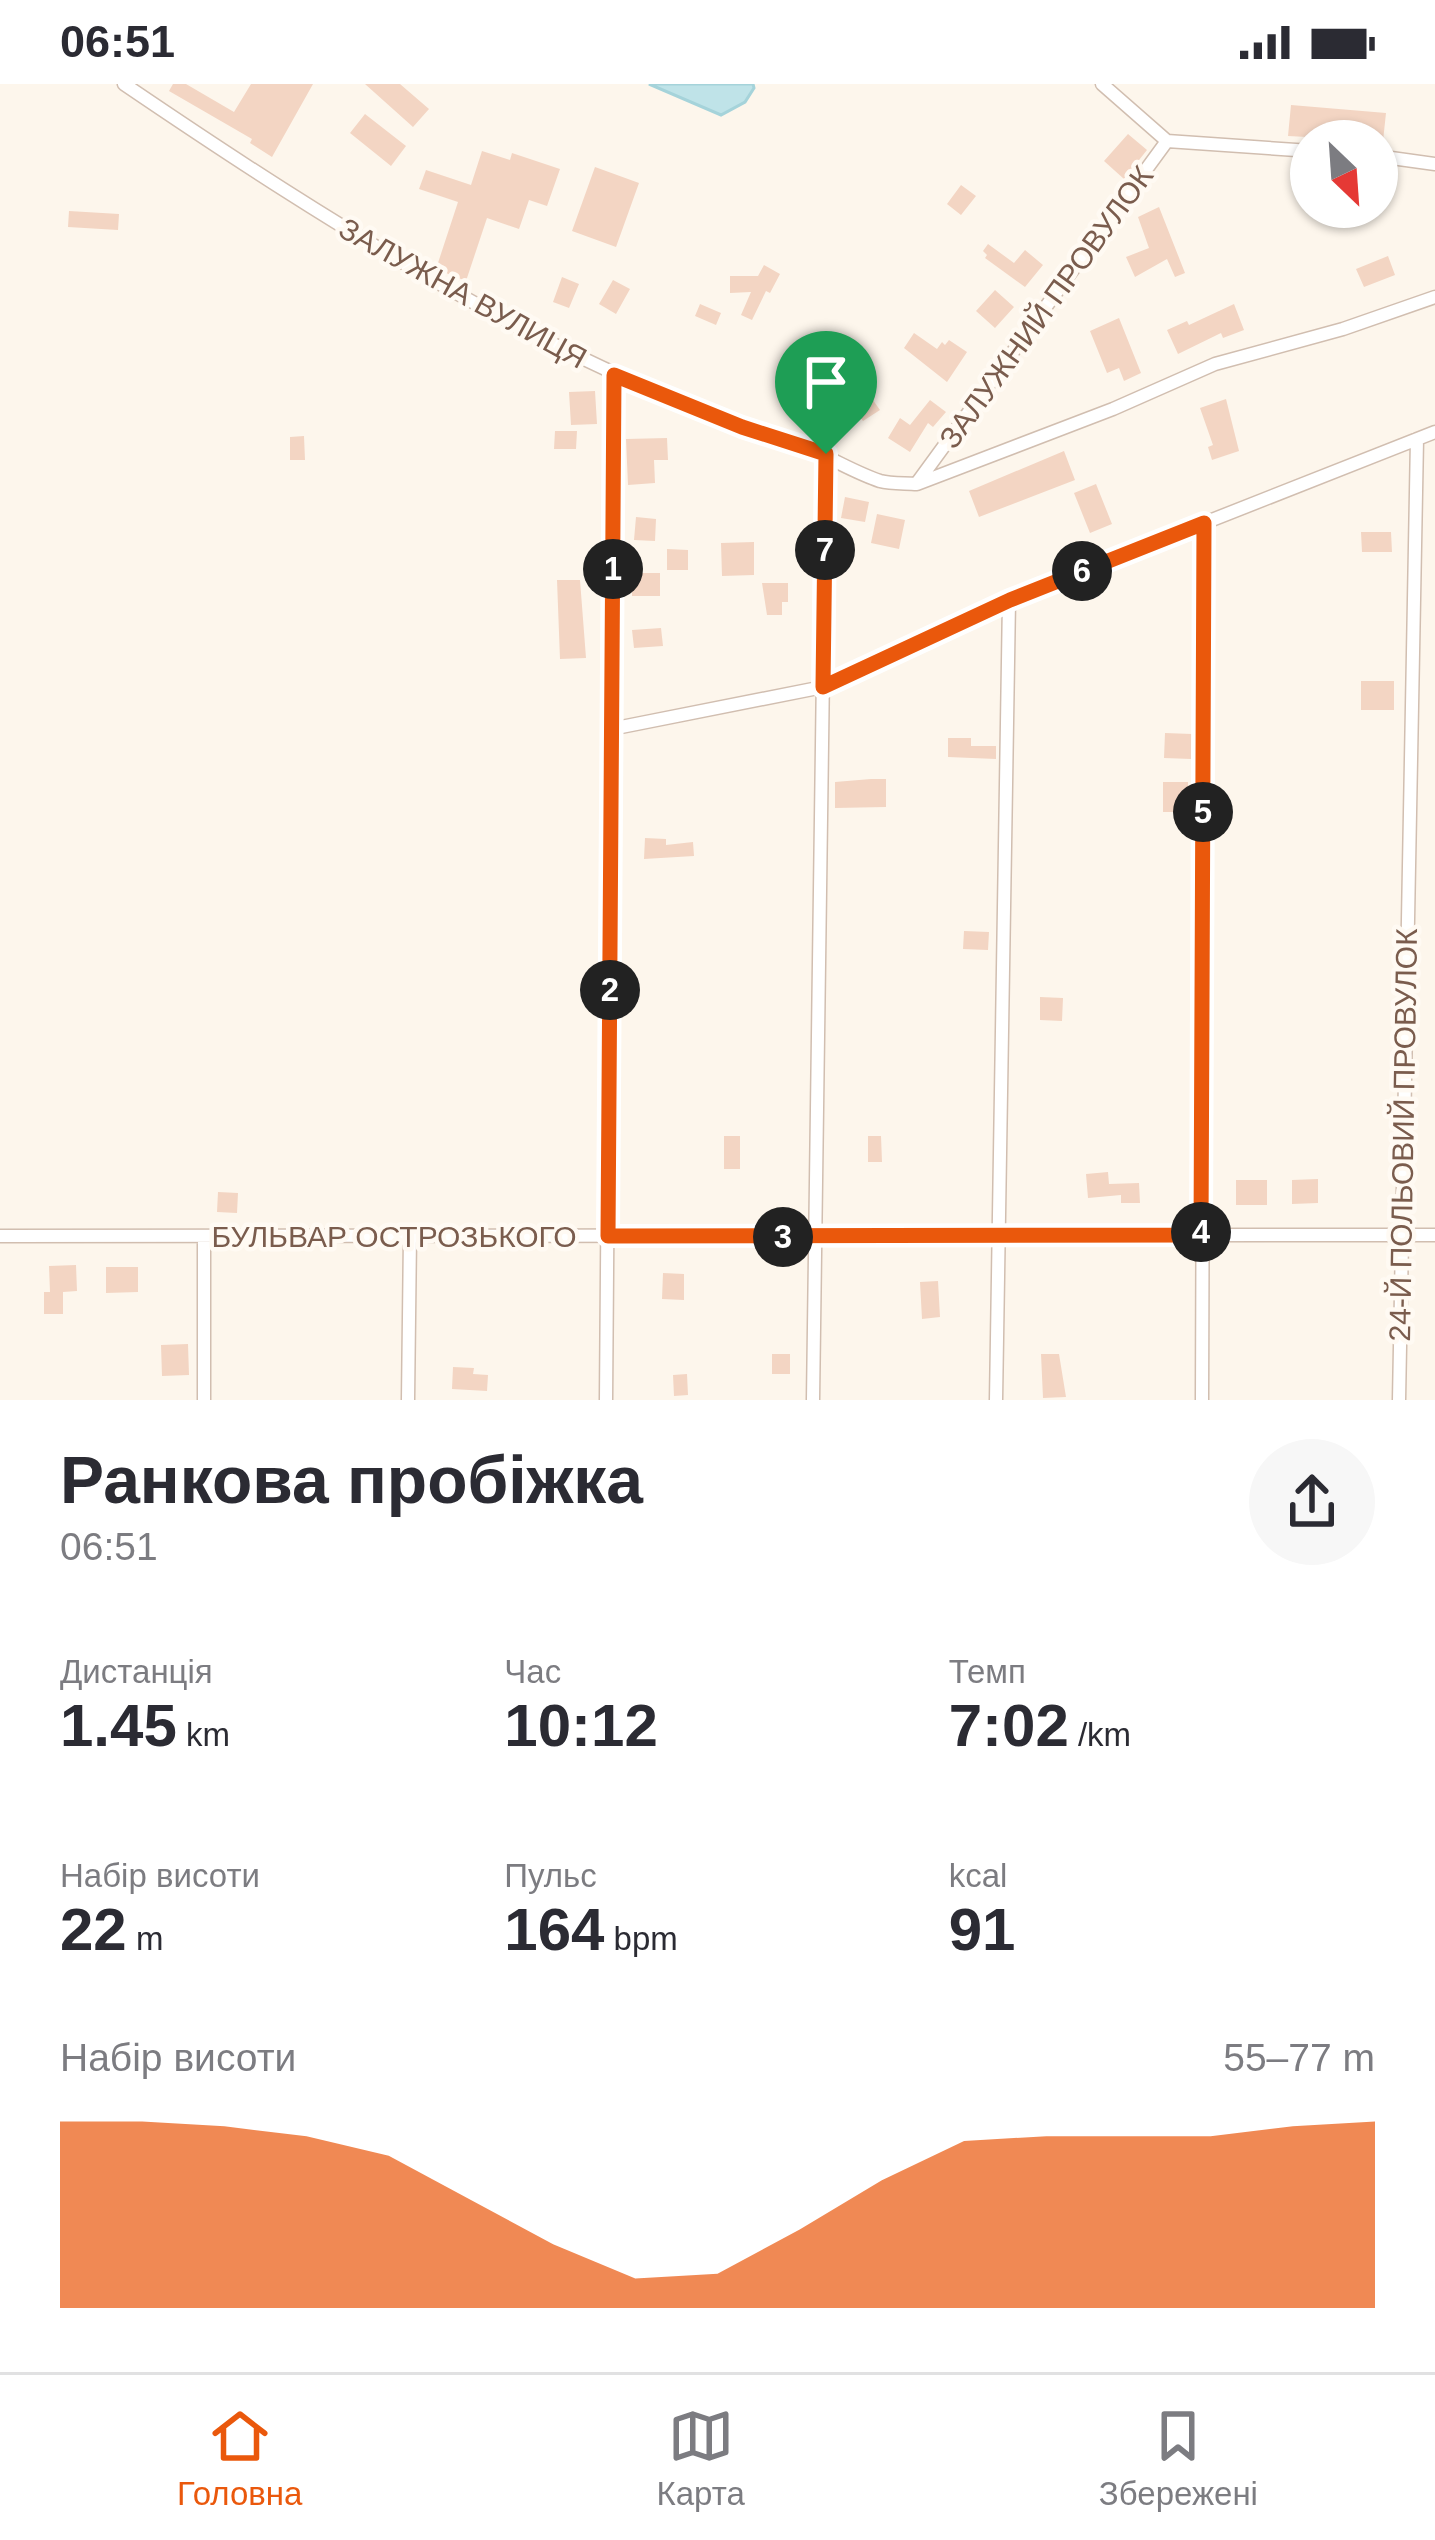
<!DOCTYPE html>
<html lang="uk">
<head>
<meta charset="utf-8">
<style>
	:root { --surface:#fff; --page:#f7f7f7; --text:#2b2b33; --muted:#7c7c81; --line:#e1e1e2; --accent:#ea580c }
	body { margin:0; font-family:Helvetica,sans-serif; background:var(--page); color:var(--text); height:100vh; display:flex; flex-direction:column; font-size:45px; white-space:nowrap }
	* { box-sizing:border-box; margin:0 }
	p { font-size:39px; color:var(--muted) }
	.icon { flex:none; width:66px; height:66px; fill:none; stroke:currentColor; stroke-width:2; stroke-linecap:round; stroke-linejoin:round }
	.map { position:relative; height:1316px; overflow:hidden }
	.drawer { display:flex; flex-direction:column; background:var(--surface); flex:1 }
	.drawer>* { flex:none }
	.needle { width:78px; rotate:155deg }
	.buttons { position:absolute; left:1290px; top:36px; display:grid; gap:24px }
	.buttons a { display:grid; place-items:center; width:108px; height:108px; border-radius:50%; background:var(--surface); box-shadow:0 3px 9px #0004; font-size:60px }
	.pin { position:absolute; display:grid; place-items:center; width:102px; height:102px; color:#fff; margin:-123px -51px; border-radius:50% 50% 50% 0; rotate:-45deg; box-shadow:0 0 12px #0007 }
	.pin .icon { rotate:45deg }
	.km { position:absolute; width:60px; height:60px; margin:-30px; border-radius:50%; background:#222; color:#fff; font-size:33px; line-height:60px; text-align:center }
	.round { display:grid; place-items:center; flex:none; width:126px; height:126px; border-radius:63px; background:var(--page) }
	.overview { display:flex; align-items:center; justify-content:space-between; height:204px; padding:0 60px }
	h1 { font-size:66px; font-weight:600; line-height:90px }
	.figures { display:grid; grid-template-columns:repeat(3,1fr); gap:18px; height:204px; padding:12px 60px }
	.figures div { display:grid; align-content:center }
	.figures b { font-size:60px; font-weight:600 }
	.figures small { font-size:33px; font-weight:400 }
	.figures p { font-size:33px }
	.chart { height:336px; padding:24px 60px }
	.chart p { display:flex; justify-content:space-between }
	.chart svg { width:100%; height:216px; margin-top:12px; fill:var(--accent); opacity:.7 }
	.status { display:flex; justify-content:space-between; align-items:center; height:84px; padding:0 60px; background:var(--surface); direction:ltr }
	.status svg { height:33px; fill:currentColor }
	.tab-bar { display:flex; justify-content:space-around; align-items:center; height:168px; border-top:3px solid var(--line); background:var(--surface); font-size:33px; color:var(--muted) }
	.tab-bar a { display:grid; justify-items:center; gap:6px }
	.tab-bar .current { color:var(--accent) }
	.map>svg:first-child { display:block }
</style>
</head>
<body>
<div class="status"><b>06:51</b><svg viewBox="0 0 49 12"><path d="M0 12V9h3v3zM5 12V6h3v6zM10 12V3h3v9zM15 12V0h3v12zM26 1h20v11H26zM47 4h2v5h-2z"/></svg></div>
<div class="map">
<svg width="1435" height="1316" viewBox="0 0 1435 1316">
	<rect width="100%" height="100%" fill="#fdf6ec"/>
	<path fill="#bfe3e8" stroke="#a5d3da" stroke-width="3" d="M649,0h104l1,4 -9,14 -24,13z"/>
	<path fill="#f3d5c3" d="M173,0h13l48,28 17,-28h62l-41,73 -22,-14 2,-4 -83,-48z
		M365,0h35l29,25 -16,18z
		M1291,21l95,8 -3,28 -95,-5z
		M365,30l41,32 -15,20 -41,-33z
		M1128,50l19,16 -23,29 -20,-18z
		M482,67l28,9 2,-7 48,16 -13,37 -18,-6 -10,29 -32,-11 -21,63 -30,-12 22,-67 -39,-13 7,-19 45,15z
		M595,83l44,16 -23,64 -44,-16z
		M961,101l15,11 -15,19 -14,-11z
		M1159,123l26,66 -10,4 -8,-18 -32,18 -9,-20 23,-9 -11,-31z
		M69,127l50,3 -1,16 -50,-3z
		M988,160l26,19 11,-13 18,15 -18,22 -40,-29 2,-3 -4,-4z
		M1388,172l7,19 -31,12 -8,-18z
		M764,181l16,9 -10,19 -4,-2 -14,29 -11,-5 10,-23 -21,1v-17h28z
		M562,193l17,7 -10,24 -16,-6z
		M613,196l17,9 -14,25 -17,-10z
		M995,206l19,17 -19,21 -19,-17z
		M700,220l21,9 -5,12 -21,-9z
		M1234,220l10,26 -21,8 -2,-5 -43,21 -11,-24 20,-9 2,4z
		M1119,234l22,55 -17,8 -5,-13 -12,5 -17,-42z
		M914,249l23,16 5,-7 3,3 4,-5 18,12 -20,30 -43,-34z
		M790,271l23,13 -14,23 -23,-13z
		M831,298l8,8 -24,27 -8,-7z
		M595,307l2,33 -26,1 -2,-33z
		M870,312l10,14 -17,11 -10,-13z
		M1226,315l13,52 -27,9 -4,-13 5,-2 -13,-37z
		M930,316l16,12 -13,15 -5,-4 -18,29 -22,-14 12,-20 10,7z
		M555,347h22l-1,18h-22z
		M304,352l1,24h-15v-23z
		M667,354l1,22h-14l1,23 -27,2 -2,-46z
		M1064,367l11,29 -96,37 -10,-26z
		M1096,400l16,40 -22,9 -16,-40z
		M845,413l24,5 -4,20 -24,-4z
		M877,430l28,6 -6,29 -28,-6z
		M636,433l20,2 -1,22 -21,-1z
		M1361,448h30l1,20h-30z
		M754,458v33l-32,1 -1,-33z
		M667,465l21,1v20h-21z
		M632,489h28v23h-28z
		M557,496h23l6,78 -26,1z
		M762,499h26v19h-6v13h-15z
		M661,544l2,18 -29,2 -2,-18z
		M1361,597h33v29h-33z
		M1165,649l27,1 -1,25 -27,-1z
		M948,654h23v8h25v13l-48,-2z
		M871,695h15v28l-51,1v-26z
		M1163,698h25l1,30h-26z
		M645,754l21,1v6l27,-3 1,14 -50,3z
		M964,847l25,1 -1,18 -25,-1z
		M1040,913l23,1 -1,23 -22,-1z
		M724,1052h16v33h-16z
		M868,1052h13l1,26h-14z
		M1108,1088l1,12 30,-1 1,20h-19v-8l-33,3 -2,-24z
		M1318,1095v24l-26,1v-24z
		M1236,1096h31v25h-31z
		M218,1108l20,1 -1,20 -20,-1z
		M76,1181l1,26 -14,1v22h-19v-22h6l-1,-26z
		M106,1183h32v25l-32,1z
		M663,1189l21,1v26l-22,-1z
		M938,1197l2,36 -18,2 -2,-37z
		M188,1260l1,31 -27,1 -1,-31z
		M772,1270h18v20h-18z
		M1041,1270h18l7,43 -23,1z
		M453,1283l21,1 -1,6 15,1 -1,16 -35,-2z
		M687,1290l1,21 -14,1 -1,-21z"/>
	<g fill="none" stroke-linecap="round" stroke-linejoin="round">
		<defs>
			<path id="street" d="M124,0c212,144 428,281 673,361 29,9 55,27 83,36 11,3 25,2 37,3l196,-75 102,-45 128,-35 92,-32
				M1167,57l144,10
				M1377,72l58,8
				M917,399l250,-342 -65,-57
				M611,645l212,-42 186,-87 426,-168
				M0,1152l1435,-1
				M204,1316v-164
				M408,1316l2,-164
				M606,1316l8,-1025
				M813,1316l13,-946
				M996,1316l13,-800
				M1202,1316l3,-877
				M1399,1316l18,-961"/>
		</defs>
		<use href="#street" stroke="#d1beb0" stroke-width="15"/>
		<use href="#street" stroke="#fff" stroke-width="12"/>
	</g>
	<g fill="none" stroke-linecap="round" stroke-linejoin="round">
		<defs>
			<path id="route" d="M614,291l128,52 84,27 -3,233 187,-87 194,-77 -3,712 -593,1z"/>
		</defs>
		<use href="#route" stroke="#fff" stroke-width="24"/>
		<use href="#route" stroke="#ea580c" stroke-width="15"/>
	</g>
	<g text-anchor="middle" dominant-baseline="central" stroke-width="9" stroke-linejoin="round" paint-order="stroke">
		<g font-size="30" fill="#7a5c4d" stroke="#fffaf3">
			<text transform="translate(463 209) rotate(29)">ЗАЛУЖНА ВУЛИЦЯ</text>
			<text transform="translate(1046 223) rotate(-54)">ЗАЛУЖНИЙ ПРОВУЛОК</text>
			<text transform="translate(1403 1051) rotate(-89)">24-Й ПОЛЬОВИЙ ПРОВУЛОК</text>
			<text x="394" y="1152">БУЛЬВАР ОСТРОЗЬКОГО</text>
		</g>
	</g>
</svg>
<div class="buttons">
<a><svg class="needle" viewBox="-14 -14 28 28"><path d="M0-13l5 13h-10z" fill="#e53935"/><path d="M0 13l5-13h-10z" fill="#7c7c81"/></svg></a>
</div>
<div class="pin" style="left:826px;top:370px;background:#1e9e55"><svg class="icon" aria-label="arrive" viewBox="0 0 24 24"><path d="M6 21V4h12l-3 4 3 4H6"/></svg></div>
<b class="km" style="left:613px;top:485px">1</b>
<b class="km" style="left:610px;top:906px">2</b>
<b class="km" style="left:783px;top:1153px">3</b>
<b class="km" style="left:1201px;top:1148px">4</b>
<b class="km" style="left:1203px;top:728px">5</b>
<b class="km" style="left:1082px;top:487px">6</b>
<b class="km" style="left:825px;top:466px">7</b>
</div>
<section class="drawer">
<div class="overview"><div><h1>Ранкова пробіжка</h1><p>06:51</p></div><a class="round"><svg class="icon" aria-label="share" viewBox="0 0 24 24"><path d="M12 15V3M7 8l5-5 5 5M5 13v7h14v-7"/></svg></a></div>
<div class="figures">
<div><p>Дистанція</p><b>1.45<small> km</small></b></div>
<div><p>Час</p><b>10:12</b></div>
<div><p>Темп</p><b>7:02<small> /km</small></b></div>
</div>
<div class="figures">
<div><p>Набір висоти</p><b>22<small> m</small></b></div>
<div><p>Пульс</p><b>164<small> bpm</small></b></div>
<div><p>kcal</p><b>91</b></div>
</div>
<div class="chart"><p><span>Набір висоти</span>55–77 m</p>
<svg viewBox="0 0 160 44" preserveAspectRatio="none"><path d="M0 44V6L10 6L20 7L30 9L40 13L50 22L60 31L70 38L80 37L90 28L100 18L110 10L120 9L130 9L140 9L150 7L160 6V44z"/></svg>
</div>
</section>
<nav class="tab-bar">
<a class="current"><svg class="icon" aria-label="home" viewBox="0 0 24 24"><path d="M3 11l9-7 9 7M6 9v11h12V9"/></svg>Головна</a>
<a><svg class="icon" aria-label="map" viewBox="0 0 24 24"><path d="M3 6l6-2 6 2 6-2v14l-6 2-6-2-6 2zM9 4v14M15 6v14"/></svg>Карта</a>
<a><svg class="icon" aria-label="saved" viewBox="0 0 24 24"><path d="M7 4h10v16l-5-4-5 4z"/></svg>Збережені</a>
</nav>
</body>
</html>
